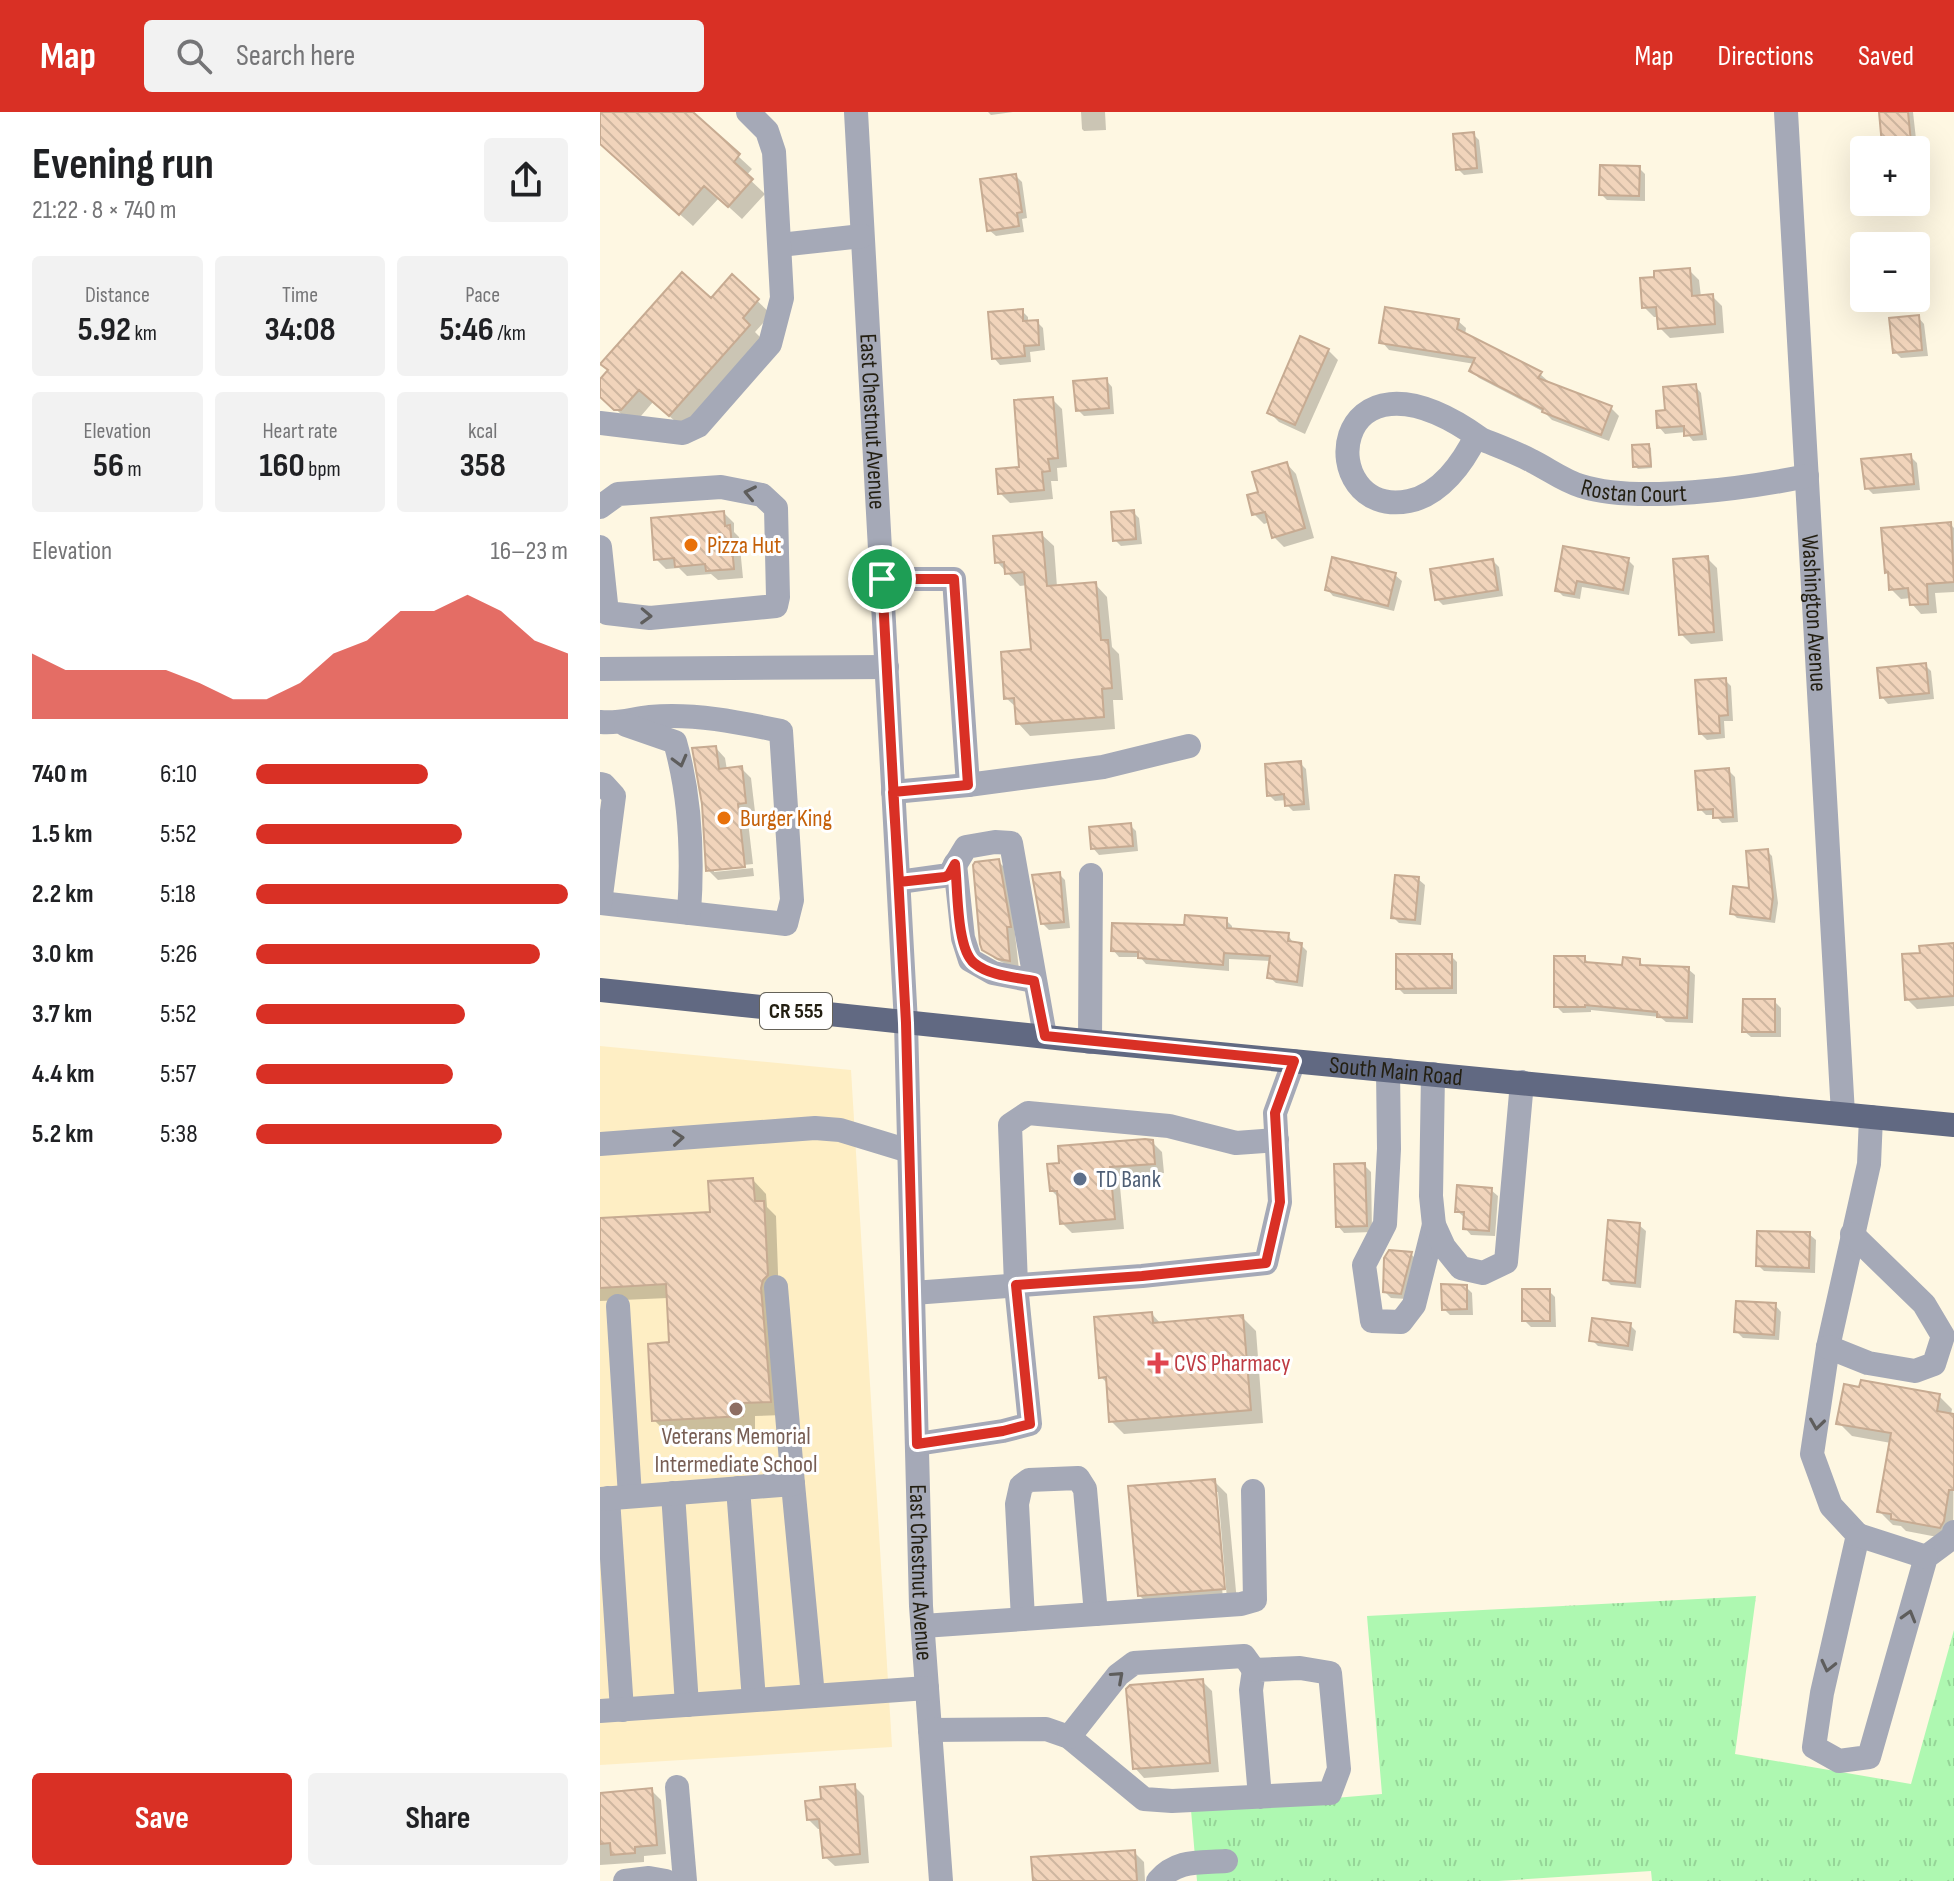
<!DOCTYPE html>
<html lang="en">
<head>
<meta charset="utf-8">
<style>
	:root { --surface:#fff; --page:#f2f2f2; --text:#202124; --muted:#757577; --accent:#d93025 }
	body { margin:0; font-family:"Sofia Sans Condensed",sans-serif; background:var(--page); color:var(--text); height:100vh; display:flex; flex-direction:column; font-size:30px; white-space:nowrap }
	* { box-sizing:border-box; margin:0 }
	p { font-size:26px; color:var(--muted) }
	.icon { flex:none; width:44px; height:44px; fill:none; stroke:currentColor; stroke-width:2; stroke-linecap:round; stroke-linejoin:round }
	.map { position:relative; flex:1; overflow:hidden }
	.sheet { display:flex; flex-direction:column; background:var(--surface); width:600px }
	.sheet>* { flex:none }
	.controls { position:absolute; left:1250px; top:24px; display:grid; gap:16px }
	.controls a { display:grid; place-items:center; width:80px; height:80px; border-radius:8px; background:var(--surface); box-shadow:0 8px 32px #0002; font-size:40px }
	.pin { position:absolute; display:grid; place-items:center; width:68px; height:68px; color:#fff; margin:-34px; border:4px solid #fff; border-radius:50%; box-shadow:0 2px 8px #0007 }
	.round { display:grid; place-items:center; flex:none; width:84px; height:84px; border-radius:8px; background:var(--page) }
	.overview { display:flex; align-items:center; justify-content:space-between; height:136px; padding:0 32px }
	h1 { font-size:44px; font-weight:700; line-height:60px }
	.metrics { display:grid; grid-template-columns:repeat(3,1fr); gap:12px; height:136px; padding:8px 32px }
	.metrics div { display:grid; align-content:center; border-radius:8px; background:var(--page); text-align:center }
	.metrics b { font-size:34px; font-weight:700 }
	.metrics small { font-size:22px; font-weight:400 }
	.metrics p { font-size:22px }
	.chart { height:224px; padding:16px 32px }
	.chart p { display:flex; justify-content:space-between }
	.chart svg { width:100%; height:144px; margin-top:8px; fill:var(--accent); opacity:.7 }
	.action { display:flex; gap:16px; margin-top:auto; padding:16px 32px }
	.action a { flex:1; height:92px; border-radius:8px; background:var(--accent); color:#fff; font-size:32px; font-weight:700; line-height:92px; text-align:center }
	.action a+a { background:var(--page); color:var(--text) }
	ul { padding:0 32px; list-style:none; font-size:26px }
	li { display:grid; grid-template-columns:128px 96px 1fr; align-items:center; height:60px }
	li i { height:20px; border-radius:10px; background:var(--accent) }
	header { display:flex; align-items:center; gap:48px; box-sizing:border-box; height:112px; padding:0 40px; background:var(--accent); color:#fff }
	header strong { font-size:38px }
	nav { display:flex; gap:44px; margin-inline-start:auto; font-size:28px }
	.search { width:560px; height:72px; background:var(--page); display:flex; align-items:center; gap:20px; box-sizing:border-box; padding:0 28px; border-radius:8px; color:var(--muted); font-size:30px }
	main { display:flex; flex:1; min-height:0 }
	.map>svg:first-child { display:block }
</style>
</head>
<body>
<header>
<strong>Map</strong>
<div class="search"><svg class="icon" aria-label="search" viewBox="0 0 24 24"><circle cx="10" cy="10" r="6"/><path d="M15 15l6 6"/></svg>Search here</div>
<nav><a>Map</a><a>Directions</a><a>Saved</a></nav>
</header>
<main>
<section class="sheet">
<div class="overview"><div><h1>Evening run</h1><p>21:22 · 8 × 740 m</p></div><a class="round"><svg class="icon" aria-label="share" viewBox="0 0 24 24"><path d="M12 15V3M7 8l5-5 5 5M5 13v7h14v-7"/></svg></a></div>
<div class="metrics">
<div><p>Distance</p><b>5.92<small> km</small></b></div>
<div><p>Time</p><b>34:08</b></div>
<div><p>Pace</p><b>5:46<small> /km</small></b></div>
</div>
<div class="metrics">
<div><p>Elevation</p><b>56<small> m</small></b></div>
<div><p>Heart rate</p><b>160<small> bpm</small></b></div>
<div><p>kcal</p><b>358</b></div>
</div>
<div class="chart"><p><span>Elevation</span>16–23 m</p>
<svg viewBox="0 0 160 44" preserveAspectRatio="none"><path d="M0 44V24L10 29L20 29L30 29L40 29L50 33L60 38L70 38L80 33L90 24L100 20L110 11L120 11L130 6L140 11L150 20L160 24V44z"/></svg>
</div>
<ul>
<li><b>740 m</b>6:10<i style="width:55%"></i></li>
<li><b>1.5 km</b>5:52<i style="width:66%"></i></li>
<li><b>2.2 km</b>5:18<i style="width:100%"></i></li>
<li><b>3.0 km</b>5:26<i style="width:91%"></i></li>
<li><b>3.7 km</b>5:52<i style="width:67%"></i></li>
<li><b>4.4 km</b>5:57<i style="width:63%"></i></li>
<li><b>5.2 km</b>5:38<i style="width:79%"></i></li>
</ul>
<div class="action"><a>Save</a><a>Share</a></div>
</section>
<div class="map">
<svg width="1354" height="1769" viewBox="0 0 1354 1769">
	<defs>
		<pattern id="grass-tufts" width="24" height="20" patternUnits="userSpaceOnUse" patternTransform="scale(2)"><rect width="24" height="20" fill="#aef8b1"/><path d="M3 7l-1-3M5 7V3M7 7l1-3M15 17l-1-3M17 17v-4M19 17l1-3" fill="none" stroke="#95d497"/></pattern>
		<pattern id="building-back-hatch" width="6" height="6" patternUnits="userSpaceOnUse" patternTransform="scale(2)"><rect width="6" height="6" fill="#f1d4bb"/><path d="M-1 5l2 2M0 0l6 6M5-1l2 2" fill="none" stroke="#ceb6a0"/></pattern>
	</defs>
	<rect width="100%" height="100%" fill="#fef7e2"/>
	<path fill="#feeec4" d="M0,934l251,24 41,677 -292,18z"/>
	<path fill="url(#grass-tufts)" d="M1156,1484l-21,158 176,30 43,-154v251h-302l-1,-10 -153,10h-301l-6,-71 191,-16 -15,-178z"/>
	<path fill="#0003" fill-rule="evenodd" d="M0,0h90l62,57 -6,7 19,18 -23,25 -23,-21 -26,28 -93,-83z
		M388,0h25l-22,3z
		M481,0h24l1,18 -22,1 -2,-2z
		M1281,0h32l4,36 -27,2 -6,-6z
		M873,22l6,6 4,33 -19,2 -6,-6z
		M1039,56l6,6v27l-38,-1 -6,-6z
		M416,64l6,6 5,36 -5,1 2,13 -28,4 -7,-6z
		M1089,158l10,10 2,17 11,-1 10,10 2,27 -54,5 -10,-10 -1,-11h-5l-10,-10z
		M132,165l39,37 -16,18 7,7 -79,89 -30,-26 -18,21 -5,-1 -30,-27v-13l10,-11 101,-70z
		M422,199l6,6v5h9l6,6 2,22 -15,2 1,10 -31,3 -6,-7z
		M1318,205l6,7 4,32 -27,2 -6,-6z
		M858,209l8,7 -1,7 75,39 8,7 -1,3 64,24 8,8 -10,25 -57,-21 -8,-8 -65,-34 -8,-7 4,-7 -86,-14 -7,-8z
		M728,238l10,10 -33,74 -26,-12 -10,-10z
		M506,268l6,7 2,27 -30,2 -6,-6z
		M1095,274l6,7 6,47 -14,1 -7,-9 -21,2 -6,-7 8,-15z
		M452,287l10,10 5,58 -10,1 1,13h-7l2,18 -43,4 -10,-10 21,-24z
		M1048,334l3,2 1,20 -14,1 -3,-3z
		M1311,345l6,6 3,27 -47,4 -6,-6z
		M687,352l9,10 18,64 -30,9 -10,-10 -4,-15 -6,2 -10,-10 6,-21z
		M533,400l6,6 3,26 -21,2 -6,-6z
		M124,401l10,10v9l5,5 4,41 -25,2 -7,-6 -24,2 -8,-8 -13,1 -10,-10z
		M1350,412l4,4v64l-19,1 2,20 -16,1 -9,-10 -1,-6 -10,1 -10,-10 -1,-14 -3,-3z
		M441,422l13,12 3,41 38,-3 12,13 5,50 7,7 4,46h-10l2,29 -85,7 -12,-13 -1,-15 -11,-10 27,-47 -5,-66 -8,1 -23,-24z
		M964,436l64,12 6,6 -5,29 -47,-8 -2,12 -17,-3 -6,-6z
		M1107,446l10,10 6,73 -32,3 -10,-10z
		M893,449l6,6 4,29 -60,9 -6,-6z
		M795,463l7,6 -8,30 -61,-15 -6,-7z
		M1325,553l6,6 3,28 -46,5 -6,-7z
		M1125,568l6,6 2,35h-9l1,17 -18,2 -6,-6z
		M116,636l9,10 2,12 14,-2 10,10 4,34 -8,1 6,51 -39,4v4l39,-4 1,8 -36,4 -10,-10z
		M700,651l6,6 4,41 -17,1 -6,-6v-5l-12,1 -6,-6z
		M1128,658l7,7 3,45 -16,1 -7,-8h-9l-6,-6z
		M530,713l6,6 2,20 -39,4 -6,-7z
		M1167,739l5,5 6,47 -3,20 -38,-5 -5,-5 19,-23z
		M398,749l10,10 11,99 -24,-11 -11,-10z
		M459,762l6,6 5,48 -21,2 -7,-7z
		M818,767l7,6 -4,40 -22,-2 -6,-6z
		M626,808l6,6v4l56,5 6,9 7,1 6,6 -4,36 -27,-4 -7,-6 2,-16 -42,-2v12l-83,-7 -6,-7h-21l-6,-7 73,-23z
		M1354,833v61l-37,3 -10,-10 15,-45z
		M851,844l6,6v32h-53l-6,-6z
		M984,846l6,6 34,3 15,-6 7,7 42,1 7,6 -2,48 -27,-1 -6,-5 -69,-7v2l-28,1 -7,-7z
		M1174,889l7,7v29h-30l-7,-6z
		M552,1030l10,10 2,21 -45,3 5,53 -52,4 -10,-10 -2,-24 -8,-8z
		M764,1053l7,7 1,60 -28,1 -6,-7z
		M153,1068l13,14 1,13 9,9 7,199 -28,1v13l-87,5 -14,-14 17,-76 -3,-46 -68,3v-81l112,-6z
		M891,1078l7,6 -3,40 -24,-1 -6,-7 -1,-11 -7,-6z
		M1039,1113l7,6 -5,57 -30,-3 -6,-6z
		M1209,1122l7,6 -1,33 -51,-2 -6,-6z
		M811,1142l6,6 -10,39 -16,-1 -6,-6z
		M866,1175l6,6 1,22h-23l-6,-6z
		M949,1179l6,6 1,30h-25l-7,-7z
		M1175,1193l6,7 -2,28 -36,-2 -7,-7z
		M552,1202l9,10 81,-7 14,14 7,92 -139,11 -13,-13 -3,-37 -7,-7z
		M1030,1213l6,6 -3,20 -35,-5 -6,-6z
		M1339,1284l13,13 -1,6 3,1 -1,124 -47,-9 -5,-5 -8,-1 -14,-14 12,-68 -39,-7 -13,-13z
		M614,1369l13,13 10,108 -84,7 -14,-14zM614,1380h4l9,107h-4z
		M602,1569l10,10 7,81 -75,6 -9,-10z
		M254,1674l10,10 5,67 -34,3 -10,-9 -3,-28h-4l-10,-10 16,-18z
		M51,1678l10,10 5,54 -22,2v6l-44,3v-70z
		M534,1740l10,10 1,19h-110z"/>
	<path fill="url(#building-back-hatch)" stroke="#c7ab92" stroke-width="2" d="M0,0h93l47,42 -6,8 19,17 -25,28 -24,-21 -25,29 -79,-71z
		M1279,0h29l3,30 -29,3z
		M874,20l3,36 -21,2 -3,-36z
		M1000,53l40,1 -1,30 -40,-1z
		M416,62l6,38 -5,1 2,13 -32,5 -7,-52z
		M1090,156l2,28 21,-2 2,30 -57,5 -2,-22 -14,1 -2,-30 14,-1v-6z
		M82,160l29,26 21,-24 27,25 -16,19 7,7 -81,91 -30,-26 -18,20h-7l-14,-13v-18l8,-9 -8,-6z
		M785,195l74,12 -2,10 85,43 -4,6 74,28 -11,29 -59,-23 1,-3 -74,-38 6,-13 -96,-15z
		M423,197v12l15,-1 1,25 -15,1 1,10 -33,3 -4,-47z
		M1319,203l3,35 -29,3 -4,-35z
		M700,224l29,13 -34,76 -28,-12z
		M507,266l2,30 -33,3 -3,-30z
		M1096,272l6,50 -18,2v-10l-27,2 -1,-17 9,-1 -2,-23z
		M453,285l5,61 -10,1 2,12 -8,1 2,18 -46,4 -2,-25 23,-2 -5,-67z
		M1049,332l2,22 -18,1 -1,-22z
		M1311,342l3,30 -49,5 -4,-30z
		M687,350l18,66 -33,10 -7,-26 -13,3 -5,-20 11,-3 -6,-20z
		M534,398l2,29 -23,2 -2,-29z
		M124,399l1,15 5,-1 4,44 -28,2 -1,-7 -30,3 -1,-9 -20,2 -3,-42z
		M1351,410l3,60 -27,2 1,20 -18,1 -2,-17 -19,2 -1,-18 -3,1 -4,-45z
		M442,420l5,54 49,-4 5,58h7l4,48 -10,1 2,28 -88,7 -2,-26 -10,1 -3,-47 30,-3 -7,-77 -19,2 -1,-12 -9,1 -2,-27z
		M963,434l66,12 -6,32 -46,-9 -3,13 -19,-3z
		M1108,444l6,76 -35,3 -6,-76z
		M732,445l64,16 -8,33 -63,-16z
		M893,447l5,31 -63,10 -5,-31z
		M1326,551l3,30 -49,5 -3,-30z
		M1126,566l2,37 -9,1 1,17 -21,1 -4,-54z
		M116,634l3,23 23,-3 4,37 -8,1 7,63 -39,4 -4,-67 -10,-56z
		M701,649l3,43 -19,2 -1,-12 -17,2 -2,-32z
		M1129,656l4,49 -20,1v-9l-15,1 -3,-39z
		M531,711l2,23 -42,3 -2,-22z
		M1168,737l5,48 -3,22 -40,-5 3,-28 16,2 -3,-37z
		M399,747l12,68h-4l3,34 -12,-2 -16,-9 -2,-6 -7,-79 2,-3z
		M460,760l4,50 -23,2 -9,-49z
		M795,763l24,2 -4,43 -24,-2z
		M585,803l42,3v10l62,5 -1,8 14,2 -5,39 -30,-4 3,-22 -46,-3 -1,12 -85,-7v-6l-27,-1 1,-28 72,2z
		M1354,831v53l-49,4 -3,-46 18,-1 -1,-7z
		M796,842h56v34l-56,1z
		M954,844h31v6l37,3 1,-8 17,2v6l49,2 -2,51 -30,-1v-5l-72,-7v2h-31z
		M1143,887h32v33h-33z
		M545,1027l8,1 2,24 -45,3 5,52 -55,5 -3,-33h-7l-3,-27 12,-1 -1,-17z
		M765,1051l2,63 -31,1 -2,-63z
		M153,1066l2,23h9l4,74 -5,5 -2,8 10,114 -29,1 1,13 -91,5 -4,-77 21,-2 -3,-58 -66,4v-70l110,-6 -2,-31z
		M857,1073l35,3 -3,43 -26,-2 1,-17h-9z
		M1008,1108l32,3 -5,60 -32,-3z
		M1157,1119l53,1 -1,36 -53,-2z
		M789,1138l23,2 -11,42 -18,-2 1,-34z
		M841,1172l26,1v24l-25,1z
		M922,1177h28v32h-28z
		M1136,1189l40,2 -2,32 -40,-3z
		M552,1200l1,11 90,-8 8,95 -142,12 -3,-45 -7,1 -5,-61z
		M992,1206l39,5 -3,23 -39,-5z
		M1261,1268l79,14 -3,17 17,3v76h-5l-5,31 -4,7 -49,-9v-5l-14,-2 14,-79 -55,-9 8,-40 15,3z
		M615,1367l10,110 -87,7 -10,-110z
		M603,1567l7,84 -77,6 -7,-80 4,-4z
		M255,1672l5,70 -37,4 -4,-39 -12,1 -2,-19 16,-2 -1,-12z
		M52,1676l5,57 -22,2v6l-24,2 -1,-12 -10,1v-51z
		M535,1738l2,31h-104l-2,-24z"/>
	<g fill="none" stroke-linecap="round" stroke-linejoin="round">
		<g stroke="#a5a9b7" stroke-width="24">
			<path id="s1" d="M256,0l50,911 15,583 20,275"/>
			<path id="s2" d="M1186,0l57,1002"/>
			<path d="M180,133l82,-9"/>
			<path d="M0,311l83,10 15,-7 72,-82 12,-46 -8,-146 -7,-21 -19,-19"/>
			<path id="s3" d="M876,324c-13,27 -36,59 -67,65 -97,19 -84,-174 72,-62 17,7 34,13 51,22 16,8 32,20 49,25 57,18 167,2 226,-10"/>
			<path d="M0,395l18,-13 103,-7 41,8 14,13 2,89 -2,9 -126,12 -43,-5 -7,-66"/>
			<path d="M282,467h72l14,206"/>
			<path d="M0,557l287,-2"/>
			<path d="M0,610c18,2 32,-3 50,-5 44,-4 88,5 131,14l11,169 -6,24 -186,-21"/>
			<path d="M26,613l49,17c16,56 18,114 14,171"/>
			<path d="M0,672l4,1 10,11 -14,107"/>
			<path d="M293,680l75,-7 135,-18 86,-21"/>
			<path d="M355,752l8,74 7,22 23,13 41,8"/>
			<path d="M299,770l50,-7 17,-28 29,-5 16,1 34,193"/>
			<path d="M490,930l1,-167"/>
			<path d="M788,958l1,79 -4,75 -21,41 8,56 29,1 13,-17 20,-80"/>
			<path d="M833,962l-2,122 3,29 10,22 17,21 22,5 23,-11 16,-180"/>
			<path d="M1271,1005l-2,47 -41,183 -16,107 19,52 27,29 -36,158 -8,54 25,14 30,-4 57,-200 27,-20 1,-5"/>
			<path d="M0,1032l215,-16 25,2 69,21"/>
			<path d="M313,1181l229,-17 124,-13 14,-61 -5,-89 19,-52"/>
			<path d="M18,1194l12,190"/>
			<path d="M1228,1235l40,16 47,8 19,-7 9,-28 -19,-32 -72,-70"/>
			<path d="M317,1332l86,-13 27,-7 -14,-139 -6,-160 18,-12 141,13 67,17 41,-3"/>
			<path d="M193,1372l20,212"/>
			<path d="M138,1376l16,212"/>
			<path d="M73,1381l14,212"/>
			<path d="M8,1386l14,212"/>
			<path d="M0,1387l193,-15 -17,-197"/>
			<path d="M1258,1423l68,22"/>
			<path d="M423,1507l-6,-115 4,-18 8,-6 49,-2 7,11 11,125"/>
			<path d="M323,1514l318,-22 14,-4 -2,-109"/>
			<path d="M0,1599l327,-23"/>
			<path d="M330,1618l116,-1 23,8 75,62 28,2 158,-8 9,-24 -9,-96 -30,-5 -46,2 -3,20 9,107"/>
			<path d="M469,1625l49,-62 16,-12 110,-7 10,14"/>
			<path d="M77,1675l8,94"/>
			<path d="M25,1769l24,-3 17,3"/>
			<path d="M558,1769c19,-22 41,-18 68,-20"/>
		</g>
		<path stroke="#616982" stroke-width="24" id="s4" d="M0,878l475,50 879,85"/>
	</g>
	<defs><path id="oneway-chevron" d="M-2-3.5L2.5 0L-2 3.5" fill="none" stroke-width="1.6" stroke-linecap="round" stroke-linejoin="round" transform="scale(2)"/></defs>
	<g stroke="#5e5d5c">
		<use href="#oneway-chevron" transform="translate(150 381) rotate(-168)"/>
		<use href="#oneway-chevron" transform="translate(46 504) rotate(2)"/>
		<use href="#oneway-chevron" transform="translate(80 649) rotate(75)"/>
		<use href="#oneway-chevron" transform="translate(78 1026) rotate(-4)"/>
		<use href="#oneway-chevron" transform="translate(1217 1312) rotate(98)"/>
		<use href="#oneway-chevron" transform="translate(1309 1504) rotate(-74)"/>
		<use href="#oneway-chevron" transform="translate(1228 1554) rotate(103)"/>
		<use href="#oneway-chevron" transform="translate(518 1565) rotate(-42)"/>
	</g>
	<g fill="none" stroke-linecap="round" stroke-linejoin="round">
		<defs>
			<path id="route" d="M282,467l24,444 11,421 86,-13 27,-7 -14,-139 126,-9 124,-13 14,-61 -5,-89 19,-52 -249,-25 -11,-55c-20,-4 -44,-5 -60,-18 -18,-15 -16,-76 -19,-99l-6,11 -4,2 -46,5 -6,-90 75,-7 -14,-206h-72"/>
		</defs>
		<use href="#route" stroke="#fff" stroke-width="16"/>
		<use href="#route" stroke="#d93025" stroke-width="10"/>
	</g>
	<g fill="#e8710a" stroke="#fff" stroke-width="3">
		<circle cx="91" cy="433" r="8"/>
		<circle cx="124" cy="706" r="8"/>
	</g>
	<circle fill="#5c6f8a" stroke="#fff" stroke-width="3" cx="480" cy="1067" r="8"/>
	<path fill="#e0444e" stroke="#fff" stroke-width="3" d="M554 1239h8v8h8v8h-8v8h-8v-8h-8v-8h8z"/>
	<circle fill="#8d6e63" stroke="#fff" stroke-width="3" cx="136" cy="1297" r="8"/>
	<g text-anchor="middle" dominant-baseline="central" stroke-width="6" stroke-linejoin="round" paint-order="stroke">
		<rect fill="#fff" stroke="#656259" stroke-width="2" x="160" y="881" width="72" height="36" rx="6"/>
		<g font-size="22" font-weight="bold" fill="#231f12">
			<text x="196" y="899">CR 555</text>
		</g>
		<g font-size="24" fill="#231f12" stroke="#fff">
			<text stroke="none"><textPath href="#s1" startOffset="310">East Chestnut Avenue</textPath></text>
			<text stroke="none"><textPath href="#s3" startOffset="522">Rostan Court</textPath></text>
			<text stroke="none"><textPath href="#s2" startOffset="502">Washington Avenue</textPath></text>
			<text stroke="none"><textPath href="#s4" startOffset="800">South Main Road</textPath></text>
			<text stroke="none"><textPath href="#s1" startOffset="1462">East Chestnut Avenue</textPath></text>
		</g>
		<g font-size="24" fill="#c56008" stroke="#fff" text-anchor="start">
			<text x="107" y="433">Pizza Hut</text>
			<text x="140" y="706">Burger King</text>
		</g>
		<g font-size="24" fill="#4e5e75" stroke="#fff" text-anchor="start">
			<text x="496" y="1067">TD Bank</text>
		</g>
		<g font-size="24" fill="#be3a42" stroke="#fff" text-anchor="start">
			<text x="574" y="1251">CVS Pharmacy</text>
		</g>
		<g font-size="24" fill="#785e54" stroke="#fff">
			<text x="136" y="1324">Veterans Memorial<tspan x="136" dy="28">Intermediate School</tspan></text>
		</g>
	</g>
</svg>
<div class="controls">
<a>+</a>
<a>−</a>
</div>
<div class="pin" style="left:282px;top:467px;background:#1e9e55"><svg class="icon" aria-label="arrive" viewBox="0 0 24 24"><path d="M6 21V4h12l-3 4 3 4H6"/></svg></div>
</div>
</main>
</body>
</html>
